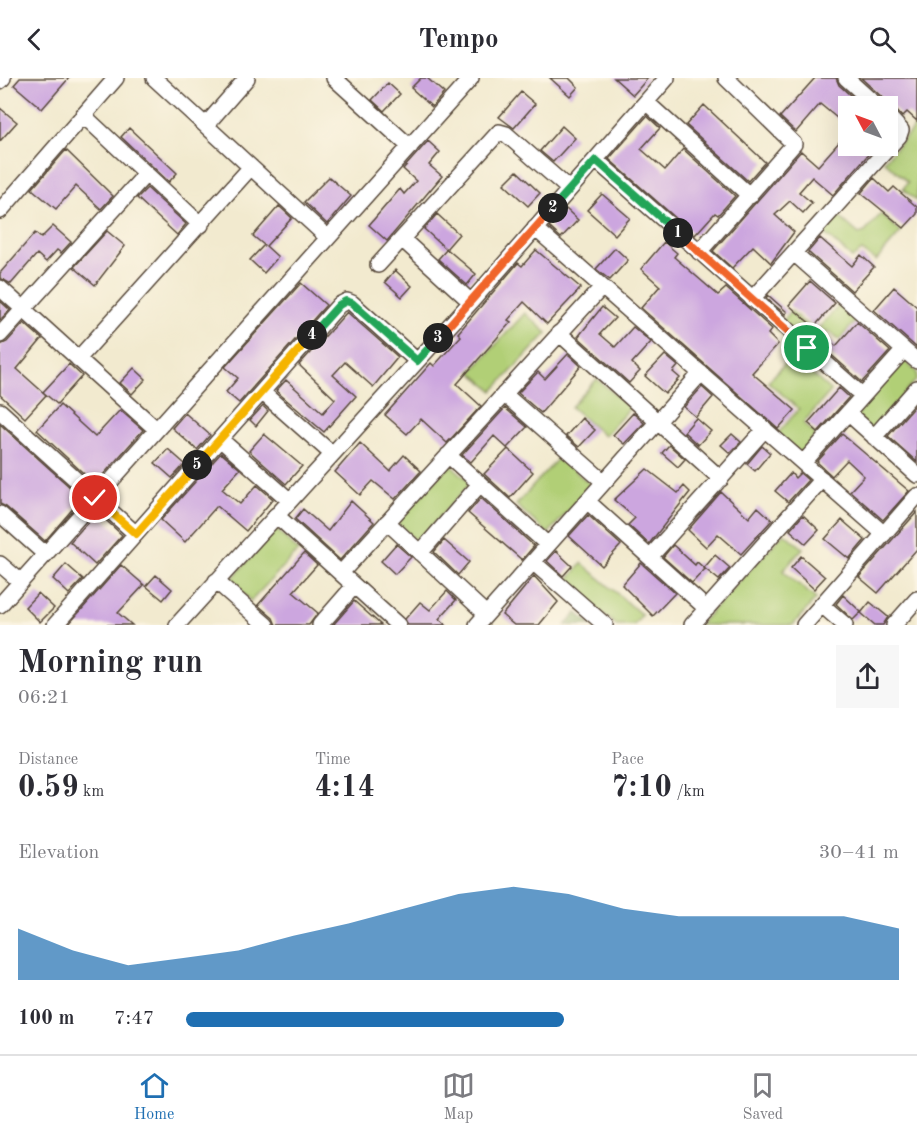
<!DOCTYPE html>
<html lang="en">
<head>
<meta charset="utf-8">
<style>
	:root { --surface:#fff; --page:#f7f7f7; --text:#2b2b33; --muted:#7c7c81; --line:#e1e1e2; --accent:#1f6fb2 }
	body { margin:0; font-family:"Old Standard TT",serif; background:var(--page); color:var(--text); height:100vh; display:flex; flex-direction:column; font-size:22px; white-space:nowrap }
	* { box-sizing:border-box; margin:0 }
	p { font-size:20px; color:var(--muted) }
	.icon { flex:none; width:33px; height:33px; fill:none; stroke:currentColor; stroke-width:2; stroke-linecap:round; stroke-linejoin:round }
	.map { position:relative; height:547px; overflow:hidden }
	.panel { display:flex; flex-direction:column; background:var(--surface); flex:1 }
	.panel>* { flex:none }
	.needle { width:39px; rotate:311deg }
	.tools { position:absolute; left:838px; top:18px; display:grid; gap:12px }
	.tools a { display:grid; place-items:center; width:60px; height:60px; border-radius:0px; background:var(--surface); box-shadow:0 6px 24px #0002; font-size:30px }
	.pin { position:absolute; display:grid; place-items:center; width:51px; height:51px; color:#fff; margin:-26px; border:3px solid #fff; border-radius:50%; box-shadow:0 2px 6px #0007 }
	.km { position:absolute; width:30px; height:30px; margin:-15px; border-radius:50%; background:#222; color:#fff; font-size:16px; line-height:30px; text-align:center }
	.round { display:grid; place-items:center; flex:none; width:63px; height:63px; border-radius:0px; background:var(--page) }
	.overview { display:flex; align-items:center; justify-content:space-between; height:102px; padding:0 18px }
	h1 { font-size:33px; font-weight:600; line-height:45px }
	.metrics { display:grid; grid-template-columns:repeat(3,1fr); gap:9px; height:102px; padding:6px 18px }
	.metrics div { display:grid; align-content:center }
	.metrics b { font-size:30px; font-weight:600 }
	.metrics small { font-size:16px; font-weight:400 }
	.metrics p { font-size:16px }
	.chart { height:168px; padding:12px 18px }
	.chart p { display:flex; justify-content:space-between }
	.chart svg { width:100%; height:108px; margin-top:6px; fill:var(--accent); opacity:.7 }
	ul { padding:0 18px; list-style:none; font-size:20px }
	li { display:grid; grid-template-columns:96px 72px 1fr; align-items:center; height:45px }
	li i { height:15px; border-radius:8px; background:var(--accent) }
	header { display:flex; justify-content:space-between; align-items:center; height:78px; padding:0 18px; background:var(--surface); font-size:27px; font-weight:600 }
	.tab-bar { display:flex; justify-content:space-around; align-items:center; height:84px; border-top:2px solid var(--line); background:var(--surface); font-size:16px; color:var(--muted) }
	.tab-bar a { display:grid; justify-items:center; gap:3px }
	.tab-bar .on { color:var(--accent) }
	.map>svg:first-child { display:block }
</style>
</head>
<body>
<header><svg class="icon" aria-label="back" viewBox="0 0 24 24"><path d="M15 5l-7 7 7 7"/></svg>Tempo<svg class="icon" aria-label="search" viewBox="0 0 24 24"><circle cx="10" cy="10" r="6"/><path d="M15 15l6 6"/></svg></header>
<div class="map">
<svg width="917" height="547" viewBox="0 0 917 547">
	<rect width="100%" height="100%" fill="#fcf5e5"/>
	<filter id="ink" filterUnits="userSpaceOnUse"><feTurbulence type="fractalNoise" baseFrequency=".0167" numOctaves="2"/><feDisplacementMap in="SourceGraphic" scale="12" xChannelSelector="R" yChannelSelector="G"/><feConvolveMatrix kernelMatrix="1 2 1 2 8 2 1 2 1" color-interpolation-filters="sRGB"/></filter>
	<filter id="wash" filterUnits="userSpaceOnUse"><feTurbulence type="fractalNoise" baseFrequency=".008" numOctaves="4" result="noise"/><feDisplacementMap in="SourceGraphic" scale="24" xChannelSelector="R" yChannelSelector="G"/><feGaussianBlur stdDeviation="1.35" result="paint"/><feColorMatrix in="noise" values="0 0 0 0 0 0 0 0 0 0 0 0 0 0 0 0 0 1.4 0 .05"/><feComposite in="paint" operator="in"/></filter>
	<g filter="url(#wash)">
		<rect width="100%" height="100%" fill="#f2eacf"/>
		<path fill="#b1cf76" stroke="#767c4a" stroke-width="1.5" d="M917,46v77l-14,-12 5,-7 -24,-21z
			M836,136l23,20 6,-2 16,-18 20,18 -25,29 -14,-10 -10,7 -30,-27z
			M843,223l17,15 -21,24 -9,-8 -7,1 -19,20 -28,-24 15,-18 24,21z
			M525,235l22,20 -54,58 -22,-19z
			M792,278l39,35 -28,32 13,12 -20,23 -23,-19 26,-30 -31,-27z
			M903,281l14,13v7l-49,56 -18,-16z
			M597,301l33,29 -26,28 -33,-29z
			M559,379l32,28 -43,49 -32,-29z
			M450,386l21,19 -54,59 -21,-20z
			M276,451l22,22 -47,50 -21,-20z
			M784,455l19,15 -20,23 33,28 -23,26h-94z
			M582,485l60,52 -8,10h-18l-50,-43z"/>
		<path fill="#8cb267" stroke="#646e42" stroke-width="1.5" d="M577,535l14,12h-26z"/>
		<g id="blocks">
			<path fill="#cca6df" d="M20,0h49l-27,31 -28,-24z
				M421,0h6l17,15 -12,14 -21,-19z
				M550,0h19l9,9 -8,9z
				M614,0h34l-15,17z
				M815,0h21l3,7 22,20 -12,1v22l-29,-24 -24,28 -16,-15z
				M861,0h56v43l-10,-9 -5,5 -7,-8 -8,-3 -3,-7z
				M388,5l12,11 -16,17 -12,-11z
				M521,14l14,12 -21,24 -15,-11z
				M704,27l61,57 -17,19 -62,-56z
				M0,30l17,14 -17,19z
				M647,38l13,12 -19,21 24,21 18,-21 52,47 -17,19 -3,-2 -20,22 -86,-76z
				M562,48l13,12 -22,24 -13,-11z
				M129,50l48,45 -8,9 -48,-45z
				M849,53v15h19l5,3 -40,46 -21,-18 -13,15 13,11 -9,10 -13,-12 -15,14 19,17 -23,31 -18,-17 -21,22 -19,-17 88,-100 17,15z
				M428,63l12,11 -11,13 13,11 -55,65 -18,-16 31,-36 4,5 12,-13 -13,-12z
				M66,72l47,46 -12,13 -25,-23 -20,23 -24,-20z
				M517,93l23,22 -12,13 -24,-22z
				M329,99l22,19 -24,28 -23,-22z
				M874,100l15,14 5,-5 23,20v7l-13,14 -43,-35z
				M147,110l39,36 -9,11 -40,-37z
				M602,116l28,24 -15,17 -28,-25z
				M279,128l13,12 -26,28 12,11 -14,16 -14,-13 14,-15 -11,-9z
				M566,131l12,11 -17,18 -12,-11z
				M437,136l22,20 -13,15 -22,-20z
				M53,148l18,16 -10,11 -4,-3 -11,12 -9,-8 -26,30 -11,-6v-5l35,-40 6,5z
				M107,153l18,15 -30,39 -21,-18z
				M820,160l32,28 9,-11 13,12 -22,24 -44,-39z
				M664,164l13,11 -3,4 44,38 8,-7 46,41 -4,5 10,10 -26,29 43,37 -17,19 -137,-121 19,-22 -19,-17z
				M615,170l13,12 -18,20 -14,-11z
				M447,171l29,25 -9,11 -29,-26z
				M536,172l45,38 -34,36 -23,-22 -16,18 3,2 -54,62 24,22 -34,37 -26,-24 -14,15 -22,-19 46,-52 3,3 27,-30 -3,-3 60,-70 4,3z
				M395,192l17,16 -10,11 -17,-15z
				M810,203l25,22 -21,24 -25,-22z
				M301,205l25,22 -87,98 -13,-11 12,-14 -13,-11z
				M894,209l23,20v41l-43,-38z
				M768,217l19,17 -2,2 -19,-16z
				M0,223l10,9 -10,10z
				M602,229l13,11 -15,16 15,13 18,-20 18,15 -19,21 8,8 -11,12 -51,-46z
				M347,234l51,45 -25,30 -28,-25 -12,13 23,21 -32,36 -48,-41 10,-11 37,33 12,-14 -36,-34z
				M857,244l33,29 -28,31 -44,-39 6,-7 12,10z
				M24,245l18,16 -25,30 29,26 -21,23 -25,-23v-50l7,-3z
				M568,276l13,12 -40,47 -23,-20 20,-21 7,7z
				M665,277l13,11 -5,6 7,6 -15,16 -20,-18z
				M69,286l13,12 -25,28 -14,-12z
				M134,290l12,11 -14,15 -12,-11z
				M702,309l11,10 -17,20 -12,-10z
				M839,310l10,9 -31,35 -10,-9z
				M917,325v59l-29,-26z
				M60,327l35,32 25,-27 23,20 -48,54 -58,-54z
				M263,328l5,5 -12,15 -6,-6z
				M505,330l22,19 -20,21 -13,-12 -23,26 -9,-7z
				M185,335l25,22 -13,15 -25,-22z
				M633,335l11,10 -20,21 -11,-9z
				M582,340l13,12 -16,17 -13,-11z
				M696,340l15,13 -13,14 -14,-13z
				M0,346l82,74 -37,43 -39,-34 -6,-3z
				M264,356l38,32 -16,18 -37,-33z
				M732,356l9,8 -11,11 -9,-8z
				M842,356l67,57 -26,29 -33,-29 14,-15 -17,-16 -15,16 -15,-14z
				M360,365l30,28 14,-16 17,16 -26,28 -22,-18 -13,14 -25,-23z
				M669,367l16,14 -7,8 -16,-14z
				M762,368l8,7 -15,18 -8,-7z
				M168,371l17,15 -13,14 -17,-15z
				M508,371l25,23 -23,26 -26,-24z
				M221,375l19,16 -18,20 18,15 17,-19 16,14 -27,32 -29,-25 -32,36 -24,-22z
				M647,391l31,24 6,-7 6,6 -41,52 -21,-19 7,-7 -21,-18z
				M791,395l4,5 5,-5 8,7 -20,22 -13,-11z
				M721,414l28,26 9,-11 14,13 -31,34 -23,-20 -12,13 -18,-17z
				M481,420l53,48 -12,14 -54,-47z
				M351,423l23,21 -34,38 -45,-41 8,-10 25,22z
				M97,434l25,23 -27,30 -25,-23z
				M917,434v37l-39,44 -19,-16z
				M588,437l33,30 -19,21 -33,-30z
				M803,437l16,15 -13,14 -16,-14z
				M842,442l23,20 -16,19 -24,-20z
				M444,462l25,22 -11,13 -24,-23z
				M396,466l15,13 -16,17 -14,-13z
				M673,467l22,20 2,-3 8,7 -13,14 -29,-26z
				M556,473l16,15 -9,10 -16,-15z
				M304,475l13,12 -24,27 25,21 -9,12h-33l-3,-7 -15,-13z
				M715,477l15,13 -11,12 -15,-12z
				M801,478l24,21 -11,12 -23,-21z
				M641,485l34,30 -22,23 -31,-31z
				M66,486l17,15 -14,15 -16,-15z
				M121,487l23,20 -26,28 14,12h-64z
				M156,497l16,14 -9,11 -17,-14z
				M534,498l24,26 -19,23h-25l-12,-10z
				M447,513l9,9 -17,19 7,6h-38l-3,-6 15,-17 10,8z
				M38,515l16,15 -14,14 -15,-15z
				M843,517l18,17 -8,8 -17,-16z
				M354,523l27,24h-48z
				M870,524l18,15 -5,8h-8l-14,-12z"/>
		</g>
	</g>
	<g filter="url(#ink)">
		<use href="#blocks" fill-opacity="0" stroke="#564739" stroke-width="1.5"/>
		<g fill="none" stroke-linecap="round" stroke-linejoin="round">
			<defs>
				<path id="minor" d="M154,0l174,160
					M334,0l76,69
					M846,0l31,28
					M0,3l3,-3
					M646,24l104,94
					M83,37l118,110
					M206,47l41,-47
					M596,82l267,236
					M0,133l116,-133
					M535,150l349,306
					M402,161l69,63
					M699,174l95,-108 -68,-66
					M794,175l110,97
					M378,187l121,-133 7,2 63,55
					M0,210l156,141
					M752,221l147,-163 2,-6 -13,-14
					M559,255l162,146
					M0,257l146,-161
					M78,281l173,-192
					M262,314l69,61
					M504,316l100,88
					M0,333l136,123
					M848,335l69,62
					M874,359l43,-49
					M220,361l69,61
					M448,377l100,90
					M803,385l101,-113 13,11
					M587,423l120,108
					M0,436l45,40
					M276,437l122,110
					M387,444l99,92
					M420,475l60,-69
					M650,479l115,-128
					M533,484l72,63
					M0,486l21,18
					M341,495l261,-286
					M216,503l50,44
					M0,527l471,-527
					M822,527l23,20
					M55,547l284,-320 8,-4 5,2 65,58
					M177,547l294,-323 196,-224
					M320,547l34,-39
					M477,547l224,-252
					M692,547l130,-146
					M804,547l113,-129
					M894,547l23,-26"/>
			</defs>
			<use href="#minor" stroke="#564739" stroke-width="18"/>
			<use href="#minor" stroke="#fff" stroke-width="15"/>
		</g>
	</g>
	<g fill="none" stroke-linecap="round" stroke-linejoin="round" filter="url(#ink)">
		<defs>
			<path id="split-1" d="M678,155l129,115"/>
			<path id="split-2" d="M553,130l43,-48 82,73"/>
			<path id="split-3" d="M438,260l115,-130"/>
			<path id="split-4" d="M312,257l27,-30 7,-4 6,2 65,58 21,-23"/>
			<path id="split-5" d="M197,387l115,-130"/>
			<path id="split-6" d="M95,420l41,36 61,-69"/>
		</defs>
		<use href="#split-1" stroke="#fff" stroke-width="12"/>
		<use href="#split-2" stroke="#fff" stroke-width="12"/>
		<use href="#split-3" stroke="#fff" stroke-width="12"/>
		<use href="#split-4" stroke="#fff" stroke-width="12"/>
		<use href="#split-5" stroke="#fff" stroke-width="12"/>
		<use href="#split-6" stroke="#fff" stroke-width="12"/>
		<use href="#split-1" stroke="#f0652b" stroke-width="8"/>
		<use href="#split-2" stroke="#22a559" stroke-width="8"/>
		<use href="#split-3" stroke="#f0652b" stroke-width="8"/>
		<use href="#split-4" stroke="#22a559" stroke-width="8"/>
		<use href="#split-5" stroke="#f5b400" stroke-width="8"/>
		<use href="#split-6" stroke="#f5b400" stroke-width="8"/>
	</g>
</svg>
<div class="tools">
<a><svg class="needle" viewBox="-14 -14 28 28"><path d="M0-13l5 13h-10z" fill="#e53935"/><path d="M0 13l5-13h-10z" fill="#7c7c81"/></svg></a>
</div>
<div class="pin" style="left:807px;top:270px;background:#1e9e55"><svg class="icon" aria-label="arrive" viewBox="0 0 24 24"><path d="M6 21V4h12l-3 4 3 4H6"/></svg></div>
<div class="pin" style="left:95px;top:420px;background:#d93025"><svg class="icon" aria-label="check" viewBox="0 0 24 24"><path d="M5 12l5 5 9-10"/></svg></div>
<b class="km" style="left:678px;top:155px">1</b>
<b class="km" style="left:553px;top:130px">2</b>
<b class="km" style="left:438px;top:260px">3</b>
<b class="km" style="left:312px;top:257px">4</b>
<b class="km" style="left:197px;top:387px">5</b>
</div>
<section class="panel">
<div class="overview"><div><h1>Morning run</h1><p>06:21</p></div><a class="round"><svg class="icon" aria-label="share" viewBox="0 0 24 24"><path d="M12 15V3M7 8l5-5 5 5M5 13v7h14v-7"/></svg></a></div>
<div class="metrics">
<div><p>Distance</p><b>0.59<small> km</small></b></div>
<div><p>Time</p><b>4:14</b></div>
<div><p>Pace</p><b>7:10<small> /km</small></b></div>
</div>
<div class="chart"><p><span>Elevation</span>30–41 m</p>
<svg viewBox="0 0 160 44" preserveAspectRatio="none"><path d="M0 44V23L10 32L20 38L30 35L40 32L50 26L60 21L70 15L80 9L90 6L100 9L110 15L120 18L130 18L140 18L150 18L160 23V44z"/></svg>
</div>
<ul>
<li><b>100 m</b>7:47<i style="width:53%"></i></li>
</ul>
</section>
<nav class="tab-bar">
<a class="on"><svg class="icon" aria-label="home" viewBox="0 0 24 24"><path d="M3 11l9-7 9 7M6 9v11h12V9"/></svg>Home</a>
<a><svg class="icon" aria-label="map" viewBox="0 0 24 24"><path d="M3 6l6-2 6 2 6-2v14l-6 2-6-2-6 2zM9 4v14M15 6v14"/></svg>Map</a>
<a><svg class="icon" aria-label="saved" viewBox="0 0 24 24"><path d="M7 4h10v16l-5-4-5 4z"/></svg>Saved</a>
</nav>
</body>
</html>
